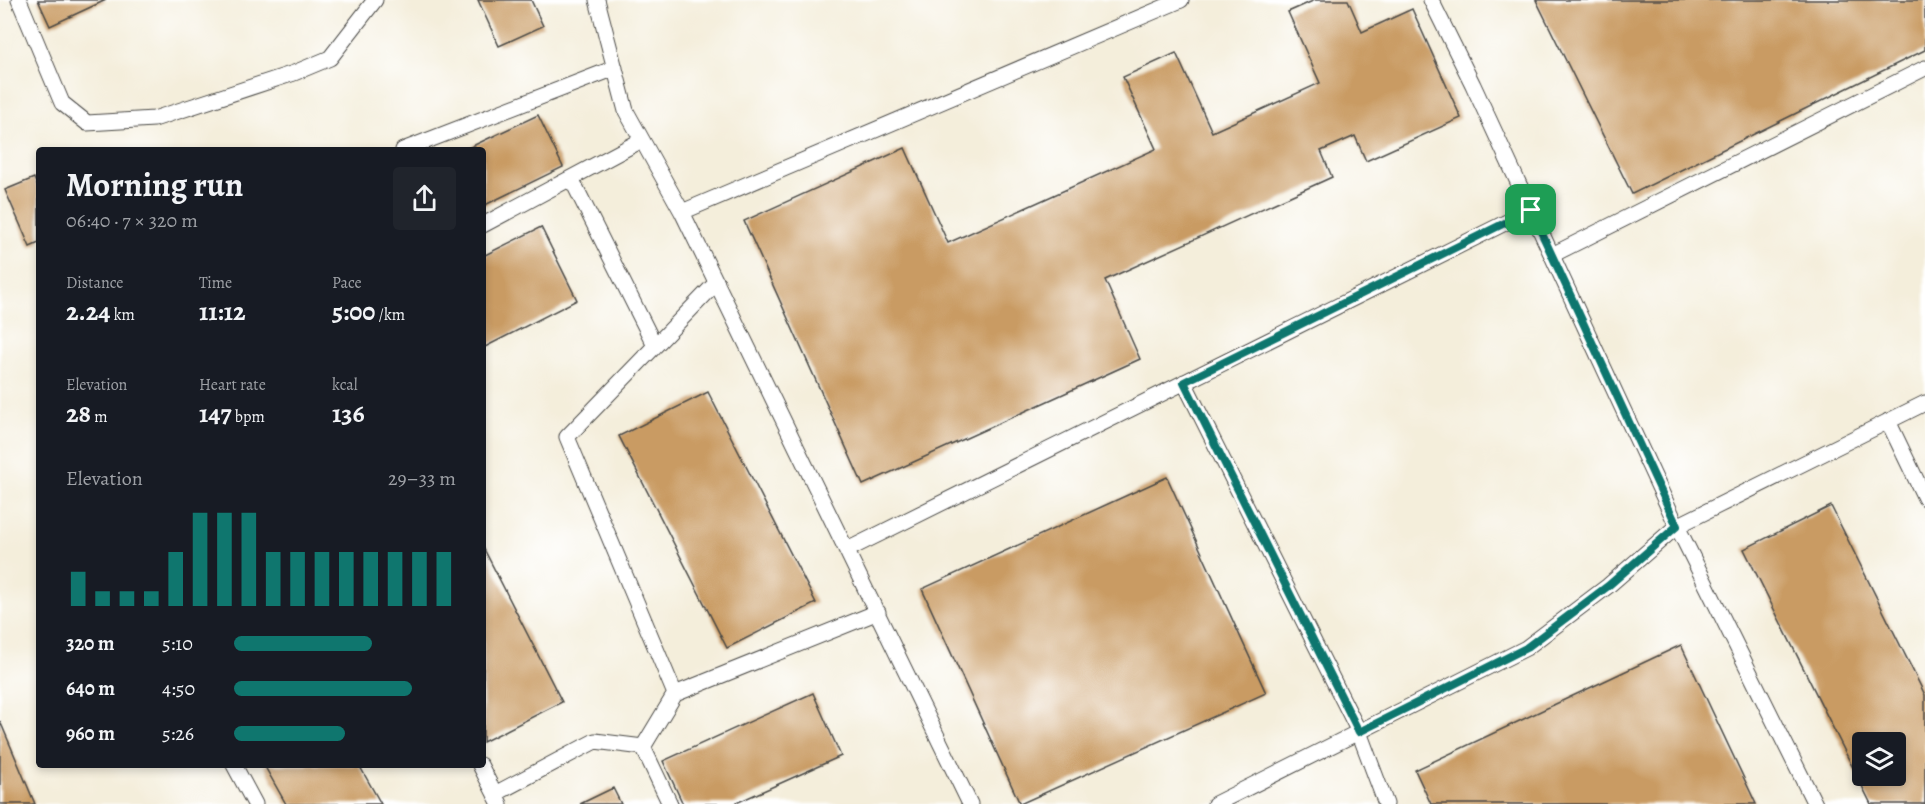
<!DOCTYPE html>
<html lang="en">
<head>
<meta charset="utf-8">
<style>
	:root { --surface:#171b24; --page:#20242c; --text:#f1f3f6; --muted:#9ea1a6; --accent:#0f766e }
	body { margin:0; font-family:Alegreya,serif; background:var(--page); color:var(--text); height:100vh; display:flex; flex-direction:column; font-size:22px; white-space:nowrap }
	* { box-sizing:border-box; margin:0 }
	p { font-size:20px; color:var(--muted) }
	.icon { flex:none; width:33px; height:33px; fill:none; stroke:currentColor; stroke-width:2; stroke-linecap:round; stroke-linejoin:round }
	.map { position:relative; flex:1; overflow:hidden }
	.details { position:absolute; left:36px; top:147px; width:450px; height:621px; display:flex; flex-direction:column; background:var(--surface); border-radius:6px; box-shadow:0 3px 9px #0003 }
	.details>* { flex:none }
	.tools { position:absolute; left:1852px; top:732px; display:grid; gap:12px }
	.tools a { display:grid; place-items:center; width:54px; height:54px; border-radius:6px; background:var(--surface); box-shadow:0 3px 9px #0003; font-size:30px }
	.pin { position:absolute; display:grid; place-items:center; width:51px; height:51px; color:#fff; margin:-26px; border-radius:12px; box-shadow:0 3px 9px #0006 }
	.round { display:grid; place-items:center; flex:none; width:63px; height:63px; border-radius:6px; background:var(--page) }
	.overview { display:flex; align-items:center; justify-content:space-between; height:102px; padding:0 30px }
	h1 { font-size:33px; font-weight:700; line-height:45px }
	.figures { display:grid; grid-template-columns:repeat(3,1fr); gap:9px; height:102px; padding:6px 30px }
	.figures div { display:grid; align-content:center }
	.figures b { font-size:26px; font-weight:700 }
	.figures small { font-size:16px; font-weight:400 }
	.figures p { font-size:16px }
	.chart { height:168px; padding:12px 30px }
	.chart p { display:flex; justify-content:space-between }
	.chart svg { width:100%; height:108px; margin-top:6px; stroke:var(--accent); stroke-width:6 }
	ul { padding:0 30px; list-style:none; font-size:20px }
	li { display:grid; grid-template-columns:96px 72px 1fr; align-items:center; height:45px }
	li i { height:15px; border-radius:8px; background:var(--accent) }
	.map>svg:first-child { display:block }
</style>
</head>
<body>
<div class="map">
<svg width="1925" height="804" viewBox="0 0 1925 804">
	<rect width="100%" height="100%" fill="#fff"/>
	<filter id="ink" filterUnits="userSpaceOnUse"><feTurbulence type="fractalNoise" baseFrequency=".0167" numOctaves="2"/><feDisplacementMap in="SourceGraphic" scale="12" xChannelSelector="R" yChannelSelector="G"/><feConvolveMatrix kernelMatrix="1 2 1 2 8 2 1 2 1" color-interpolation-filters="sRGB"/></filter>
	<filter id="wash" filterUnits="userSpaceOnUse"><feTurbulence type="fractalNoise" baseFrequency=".008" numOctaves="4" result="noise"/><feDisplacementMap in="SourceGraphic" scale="24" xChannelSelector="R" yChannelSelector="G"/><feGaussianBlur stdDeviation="1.35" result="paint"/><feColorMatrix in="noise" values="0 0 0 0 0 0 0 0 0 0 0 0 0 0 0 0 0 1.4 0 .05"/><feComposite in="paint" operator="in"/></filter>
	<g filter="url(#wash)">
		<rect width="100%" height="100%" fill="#f4eedb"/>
		<g id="blocks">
			<path fill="#c99b63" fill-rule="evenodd" d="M38,0h68l-56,26z
				M478,0h53l12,26 -44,20z
				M1315,0h33l14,32 50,-23 49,109 -95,43 -11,-25 -34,15 11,26 -227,103 35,79 -277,126 -119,-264 161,-73 43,95 208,-94 -33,-72 53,-24 36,79 108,-49 -32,-71z
				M1536,0h389v50l-293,144z
				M538,115l25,52 -80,39v-56h-19z
				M34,178l5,12v53l-9,4 -25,-57z
				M541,227l36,73 -94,48v-92z
				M708,392l108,211 -89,45 -108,-212z
				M1167,477l99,216 -246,111 -98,-215z
				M1831,506l94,189v109h-54l-127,-255zM1863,742h33v34h-33z
				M483,547l79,155 -79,40z
				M1681,645l75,159h-325l-16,-34z
				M813,693l28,63 -107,48h-51l-20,-43z
				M0,721l35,83h-35z
				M264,765h95l22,39h-95z
				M613,788l8,16h-41z"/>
		</g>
	</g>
	<g filter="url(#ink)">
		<use href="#blocks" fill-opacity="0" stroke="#494845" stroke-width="1.5"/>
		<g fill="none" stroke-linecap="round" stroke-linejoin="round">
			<defs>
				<path id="service" d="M19,0l43,103 25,20 67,-4 140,-46 36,-15 45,-58
					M597,0l29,111 56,101 288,592
					M1431,0l42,85 204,441 138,278
					M403,150l212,-82
					M571,178l84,168
					M682,212l499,-212
					M483,225l159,-85
					M1552,255l373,-187
					M717,282l-150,155 108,257 203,-82
					M1184,382l175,350 27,72
					M1888,421l37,77
					M847,550l684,-340
					M234,765l21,39
					M480,765l20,39
					M495,794l100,-53 48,6
					M670,804l-27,-57 32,-53
					M1215,804l311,-156 82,-62 69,-60 248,-123"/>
			</defs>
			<use href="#service" stroke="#494845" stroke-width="17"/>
			<use href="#service" stroke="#fff" stroke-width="15"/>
		</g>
	</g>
	<g fill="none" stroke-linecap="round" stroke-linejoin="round" filter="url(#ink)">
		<defs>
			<path id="route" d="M1531,210l146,316 -69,60 -82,62 -167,84 -175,-350z"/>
		</defs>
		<use href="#route" stroke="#fff" stroke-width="12"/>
		<use href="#route" stroke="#0f766e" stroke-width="8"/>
	</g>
</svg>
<div class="tools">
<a><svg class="icon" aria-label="layers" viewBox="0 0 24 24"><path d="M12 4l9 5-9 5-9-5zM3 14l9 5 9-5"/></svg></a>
</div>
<div class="pin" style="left:1531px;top:210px;background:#1e9e55"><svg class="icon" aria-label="arrive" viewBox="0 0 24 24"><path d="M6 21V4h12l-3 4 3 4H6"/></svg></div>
<section class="details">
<div class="overview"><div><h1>Morning run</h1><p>06:40 · 7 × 320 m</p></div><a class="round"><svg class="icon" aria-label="share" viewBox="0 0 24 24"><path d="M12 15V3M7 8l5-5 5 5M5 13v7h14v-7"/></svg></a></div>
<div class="figures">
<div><p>Distance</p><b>2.24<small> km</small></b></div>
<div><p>Time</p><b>11:12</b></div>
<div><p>Pace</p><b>5:00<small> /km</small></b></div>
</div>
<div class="figures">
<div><p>Elevation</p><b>28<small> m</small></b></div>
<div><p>Heart rate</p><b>147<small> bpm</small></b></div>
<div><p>kcal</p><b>136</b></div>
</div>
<div class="chart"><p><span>Elevation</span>29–33 m</p>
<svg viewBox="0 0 160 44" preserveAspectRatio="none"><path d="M5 44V30M15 44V38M25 44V38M35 44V38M45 44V22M55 44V6M65 44V6M75 44V6M85 44V22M95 44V22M105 44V22M115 44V22M125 44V22M135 44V22M145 44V22M155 44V22"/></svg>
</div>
<ul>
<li><b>320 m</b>5:10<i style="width:62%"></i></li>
<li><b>640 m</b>4:50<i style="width:80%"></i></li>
<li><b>960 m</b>5:26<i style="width:50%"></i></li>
</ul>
</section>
</div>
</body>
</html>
